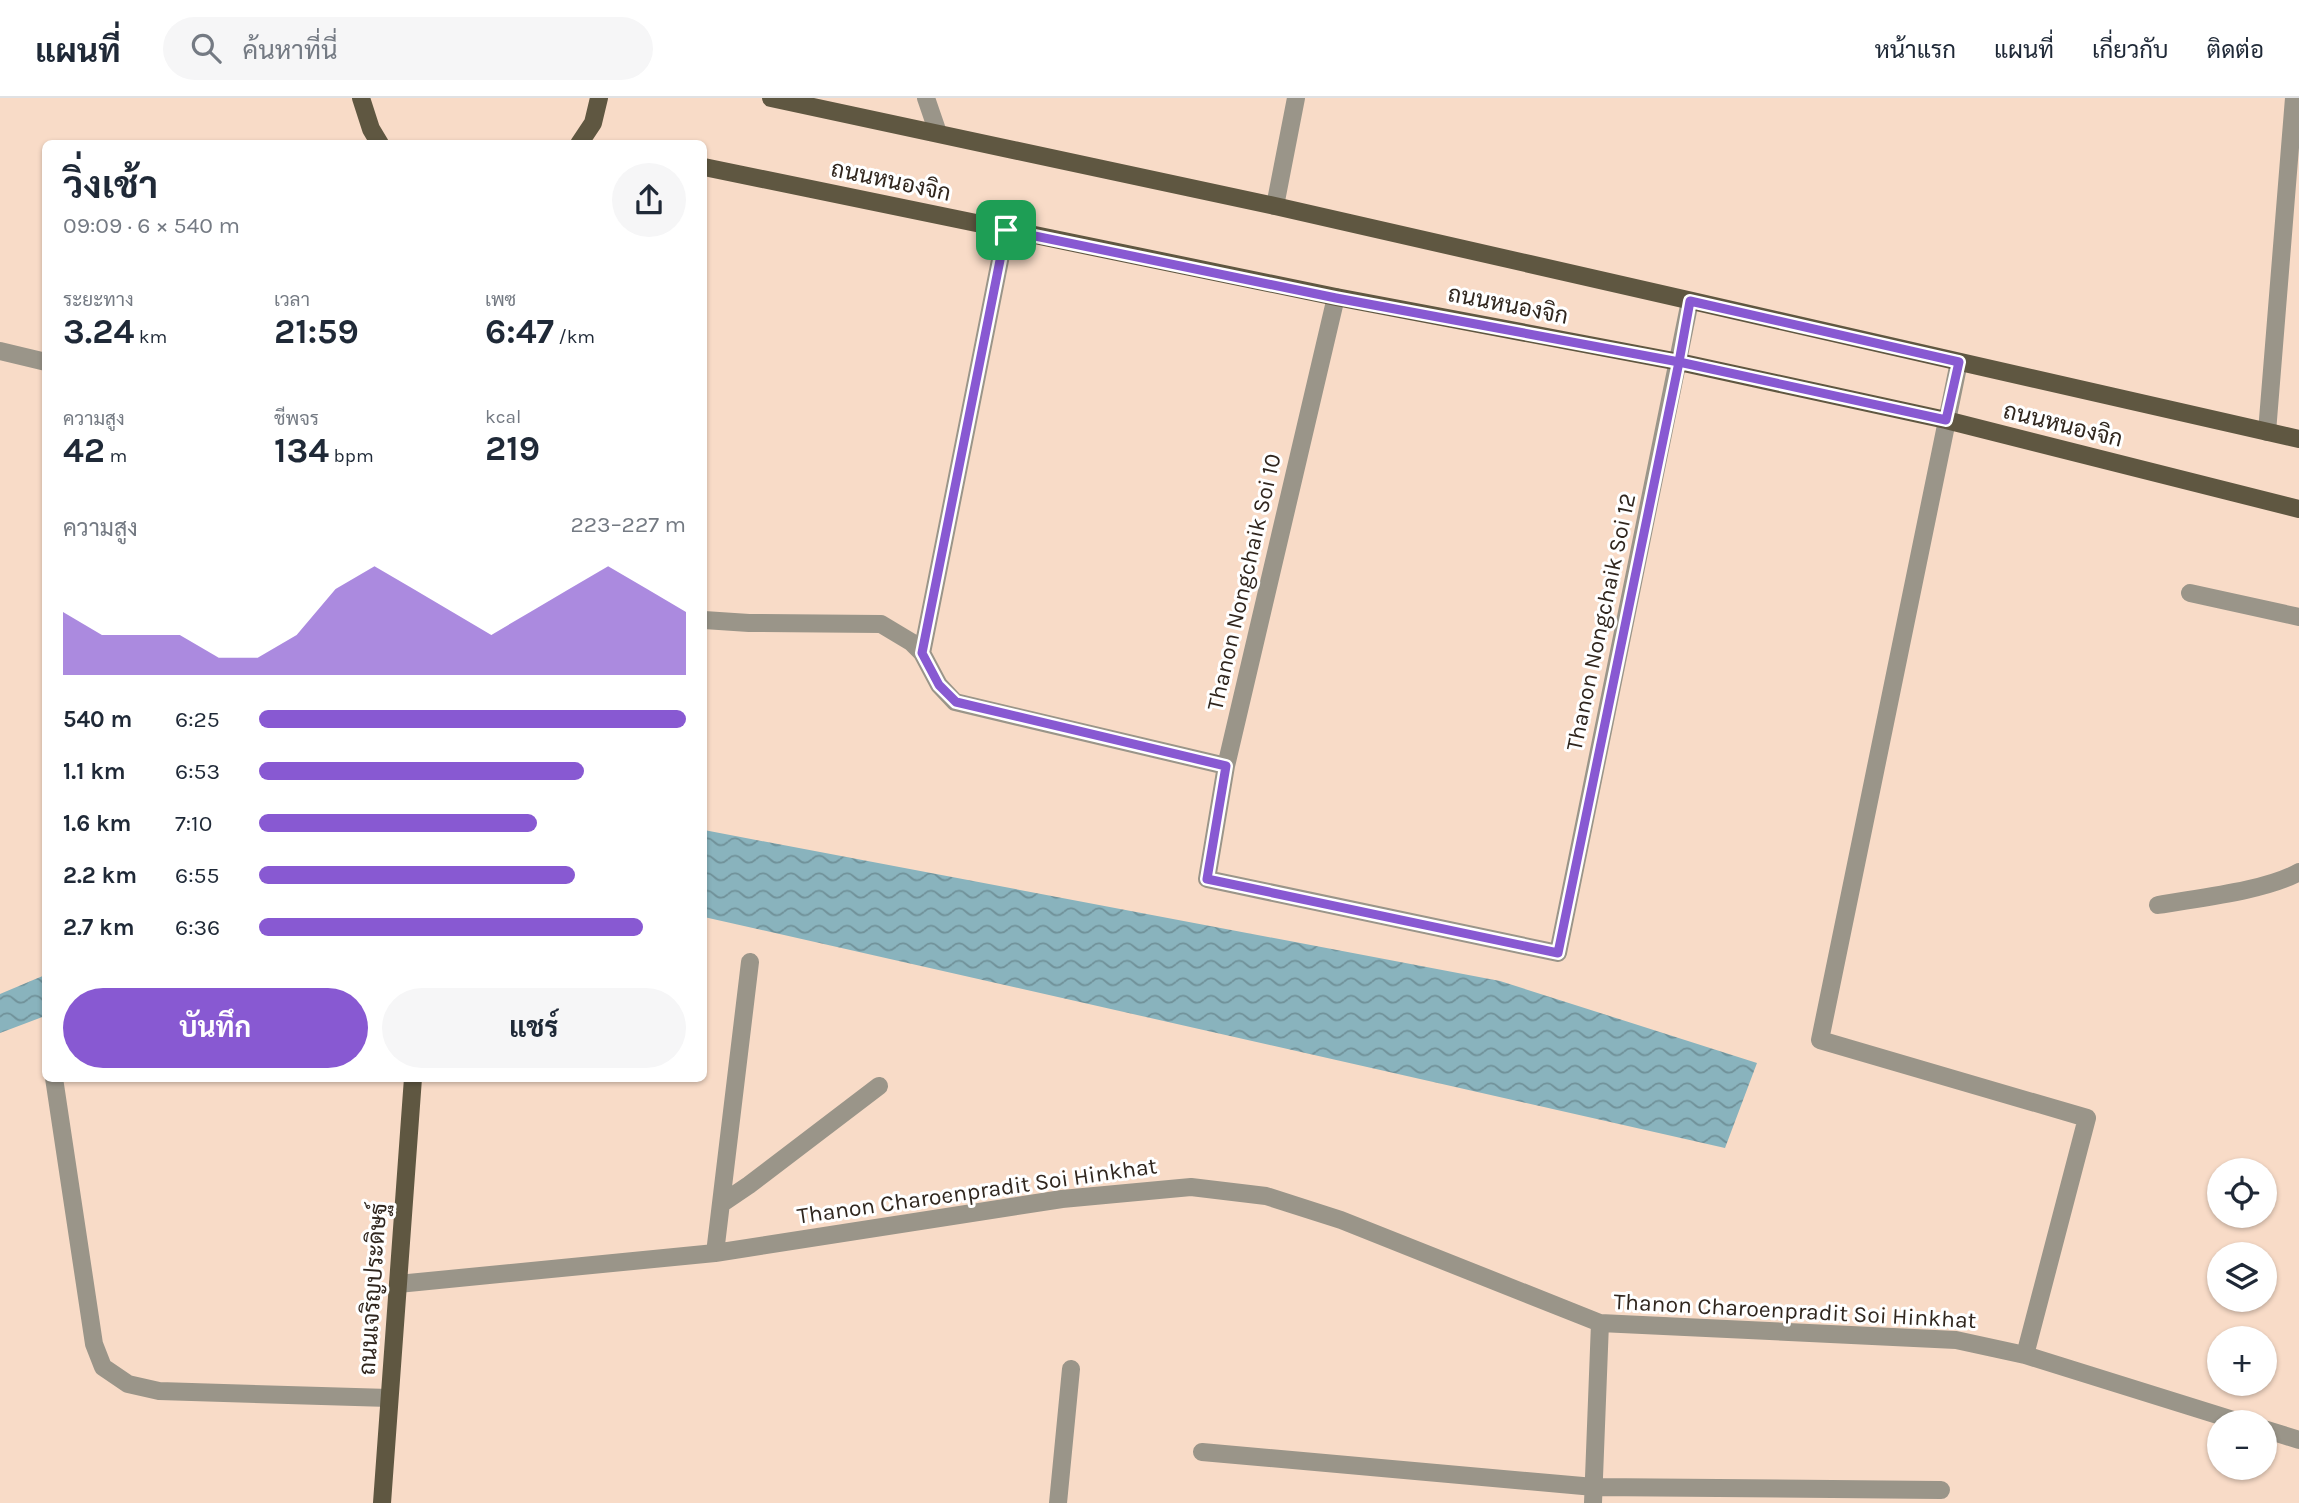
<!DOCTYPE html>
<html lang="th">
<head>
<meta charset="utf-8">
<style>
	:root { --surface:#fff; --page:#f6f6f7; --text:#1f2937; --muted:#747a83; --line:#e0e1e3; --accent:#8859d2 }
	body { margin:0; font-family:Karla,Sarabun,sans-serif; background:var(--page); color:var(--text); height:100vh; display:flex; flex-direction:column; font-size:26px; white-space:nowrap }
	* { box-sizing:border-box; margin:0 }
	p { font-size:23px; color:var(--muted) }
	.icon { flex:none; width:38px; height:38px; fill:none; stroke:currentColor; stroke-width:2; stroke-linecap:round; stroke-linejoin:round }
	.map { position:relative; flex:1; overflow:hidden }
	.side { position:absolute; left:42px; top:42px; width:665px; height:942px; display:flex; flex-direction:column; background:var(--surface); border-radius:10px; box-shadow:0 2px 5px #0004 }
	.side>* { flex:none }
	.fabs { position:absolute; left:2207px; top:1060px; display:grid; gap:14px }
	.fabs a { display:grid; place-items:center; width:70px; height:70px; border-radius:50%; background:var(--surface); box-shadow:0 2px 5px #0004; font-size:35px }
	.pin { position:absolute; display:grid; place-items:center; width:60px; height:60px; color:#fff; margin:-30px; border-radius:14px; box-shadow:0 4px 10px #0006 }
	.round { display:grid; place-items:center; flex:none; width:74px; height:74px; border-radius:37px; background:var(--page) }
	.headline { display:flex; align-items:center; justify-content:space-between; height:119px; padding:0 21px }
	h1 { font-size:38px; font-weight:700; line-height:52px }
	.figures { display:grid; grid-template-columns:repeat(3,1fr); gap:10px; height:119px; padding:7px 21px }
	.figures div { display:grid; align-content:center }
	.figures b { font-size:35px; font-weight:700 }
	.figures small { font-size:19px; font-weight:400 }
	.figures p { font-size:19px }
	.chart { height:196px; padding:14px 21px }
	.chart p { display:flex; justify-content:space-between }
	.chart svg { width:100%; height:126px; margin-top:7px; fill:var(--accent); opacity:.7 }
	.primary-button { display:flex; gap:14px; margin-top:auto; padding:14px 21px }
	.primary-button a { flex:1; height:80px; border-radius:42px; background:var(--accent); color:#fff; font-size:28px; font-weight:700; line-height:80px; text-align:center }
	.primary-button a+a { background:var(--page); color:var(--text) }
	ul { padding:0 21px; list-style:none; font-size:23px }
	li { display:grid; grid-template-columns:112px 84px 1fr; align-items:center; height:52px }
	li i { height:18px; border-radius:9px; background:var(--accent) }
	header { display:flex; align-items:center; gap:42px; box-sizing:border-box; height:98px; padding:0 35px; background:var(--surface); border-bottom:2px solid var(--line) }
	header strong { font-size:33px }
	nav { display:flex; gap:38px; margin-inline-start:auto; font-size:24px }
	.search { width:490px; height:63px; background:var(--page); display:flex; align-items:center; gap:18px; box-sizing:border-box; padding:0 24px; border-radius:38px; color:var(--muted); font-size:26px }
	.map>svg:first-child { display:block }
</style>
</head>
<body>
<header>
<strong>แผนที่</strong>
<div class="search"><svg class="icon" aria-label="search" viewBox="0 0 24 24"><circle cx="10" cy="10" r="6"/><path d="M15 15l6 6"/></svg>ค้นหาที่นี่</div>
<nav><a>หน้าแรก</a><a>แผนที่</a><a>เกี่ยวกับ</a><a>ติดต่อ</a></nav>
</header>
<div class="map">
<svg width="2299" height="1405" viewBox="0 0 2299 1405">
	<defs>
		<pattern id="water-waves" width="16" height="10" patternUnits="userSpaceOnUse" patternTransform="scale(1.75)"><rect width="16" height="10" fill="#89b3bd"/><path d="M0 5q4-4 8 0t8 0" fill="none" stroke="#709199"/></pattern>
	</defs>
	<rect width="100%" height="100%" fill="#f8dbc7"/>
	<path fill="url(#water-waves)" d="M704,732l796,151 257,82 -32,85 -1021,-231z
		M45,877v41l-45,17v-39z"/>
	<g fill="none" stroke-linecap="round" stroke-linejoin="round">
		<path stroke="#9a9589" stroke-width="18" d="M926,0l12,35
			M1275,108l21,-108
			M1336,199l-110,469 -19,113 351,74 132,-652
			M0,253l46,11
			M1959,264l-139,678 267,78 -62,237
			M2267,334l27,-334
			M2190,495l109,24
			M704,522l45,3 132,1 30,18 11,11 17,32 16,17 271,64
			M922,555l84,-423
			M2158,807c39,-7 108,-14 141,-33
			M54,980l40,266 9,23 25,17 31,7 230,7
			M721,1106l28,-19 130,-99
			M715,1155l35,-291
			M398,1186l317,-31 347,-54 129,-12 75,9 75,24 259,103 356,17 69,15 218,68
			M2264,1331l35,11
			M1202,1354l392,35 347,3
			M1058,1405l13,-134
			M1593,1405l7,-180"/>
		<path stroke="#5f5741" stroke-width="18" d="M361,0l10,31 9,15
			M771,0l504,108 1024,233
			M579,46l14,-21 6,-25
			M704,69l632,130 343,65 267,58 353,89
			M382,1405l31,-425"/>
	</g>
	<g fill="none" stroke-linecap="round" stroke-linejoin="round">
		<defs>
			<path id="route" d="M1006,132l330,68 343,64 267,58 13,-58 -269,-61 -11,61 -121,591 -351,-74 19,-113 -270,-64 -17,-17 -17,-32 84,-423"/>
		</defs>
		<use href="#route" stroke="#fff" stroke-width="14"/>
		<use href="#route" stroke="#8859d2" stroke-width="9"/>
	</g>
	<g text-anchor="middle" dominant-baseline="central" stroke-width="6" stroke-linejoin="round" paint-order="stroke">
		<g font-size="23" fill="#30261e" stroke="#fff">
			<text transform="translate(891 83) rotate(12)">ถนนหนองจิก</text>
			<text transform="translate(1508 207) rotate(11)">ถนนหนองจิก</text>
			<text transform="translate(2063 327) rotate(14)">ถนนหนองจิก</text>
			<text transform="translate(1244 484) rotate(-77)">Thanon Nongchaik Soi 10</text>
			<text transform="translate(1601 524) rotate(-78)">Thanon Nongchaik Soi 12</text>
			<text transform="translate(977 1093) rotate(-8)">Thanon Charoenpradit Soi Hinkhat</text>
			<text transform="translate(373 1191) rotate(-86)">ถนนเจริญประดิษฐ์</text>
			<text transform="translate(1795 1213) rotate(3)">Thanon Charoenpradit Soi Hinkhat</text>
		</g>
	</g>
</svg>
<div class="fabs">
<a><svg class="icon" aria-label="locate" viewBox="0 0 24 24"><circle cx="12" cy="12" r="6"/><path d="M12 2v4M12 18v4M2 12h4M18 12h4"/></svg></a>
<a><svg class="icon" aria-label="layers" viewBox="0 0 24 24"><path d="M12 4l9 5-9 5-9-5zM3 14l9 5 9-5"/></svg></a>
<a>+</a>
<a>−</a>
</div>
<div class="pin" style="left:1006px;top:132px;background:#1e9e55"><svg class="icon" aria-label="arrive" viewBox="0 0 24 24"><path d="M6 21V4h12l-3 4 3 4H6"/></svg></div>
<section class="side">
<div class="headline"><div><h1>วิ่งเช้า</h1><p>09:09 · 6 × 540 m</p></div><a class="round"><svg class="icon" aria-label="share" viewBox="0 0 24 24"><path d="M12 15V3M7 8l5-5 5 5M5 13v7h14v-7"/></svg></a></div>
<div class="figures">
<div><p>ระยะทาง</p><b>3.24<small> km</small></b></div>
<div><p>เวลา</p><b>21:59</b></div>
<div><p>เพซ</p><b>6:47<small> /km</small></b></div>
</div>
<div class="figures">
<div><p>ความสูง</p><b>42<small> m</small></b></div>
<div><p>ชีพจร</p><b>134<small> bpm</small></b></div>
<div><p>kcal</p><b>219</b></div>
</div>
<div class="chart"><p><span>ความสูง</span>223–227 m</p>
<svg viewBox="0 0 160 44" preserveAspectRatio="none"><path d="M0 44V22L10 30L20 30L30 30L40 38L50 38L60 30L70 14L80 6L90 14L100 22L110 30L120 22L130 14L140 6L150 14L160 22V44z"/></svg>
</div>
<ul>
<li><b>540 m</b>6:25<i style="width:100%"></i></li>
<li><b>1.1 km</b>6:53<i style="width:76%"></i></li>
<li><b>1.6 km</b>7:10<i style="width:65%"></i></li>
<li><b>2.2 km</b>6:55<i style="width:74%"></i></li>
<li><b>2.7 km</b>6:36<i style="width:90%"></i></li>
</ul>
<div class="primary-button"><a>บันทึก</a><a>แชร์</a></div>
</section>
</div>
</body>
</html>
